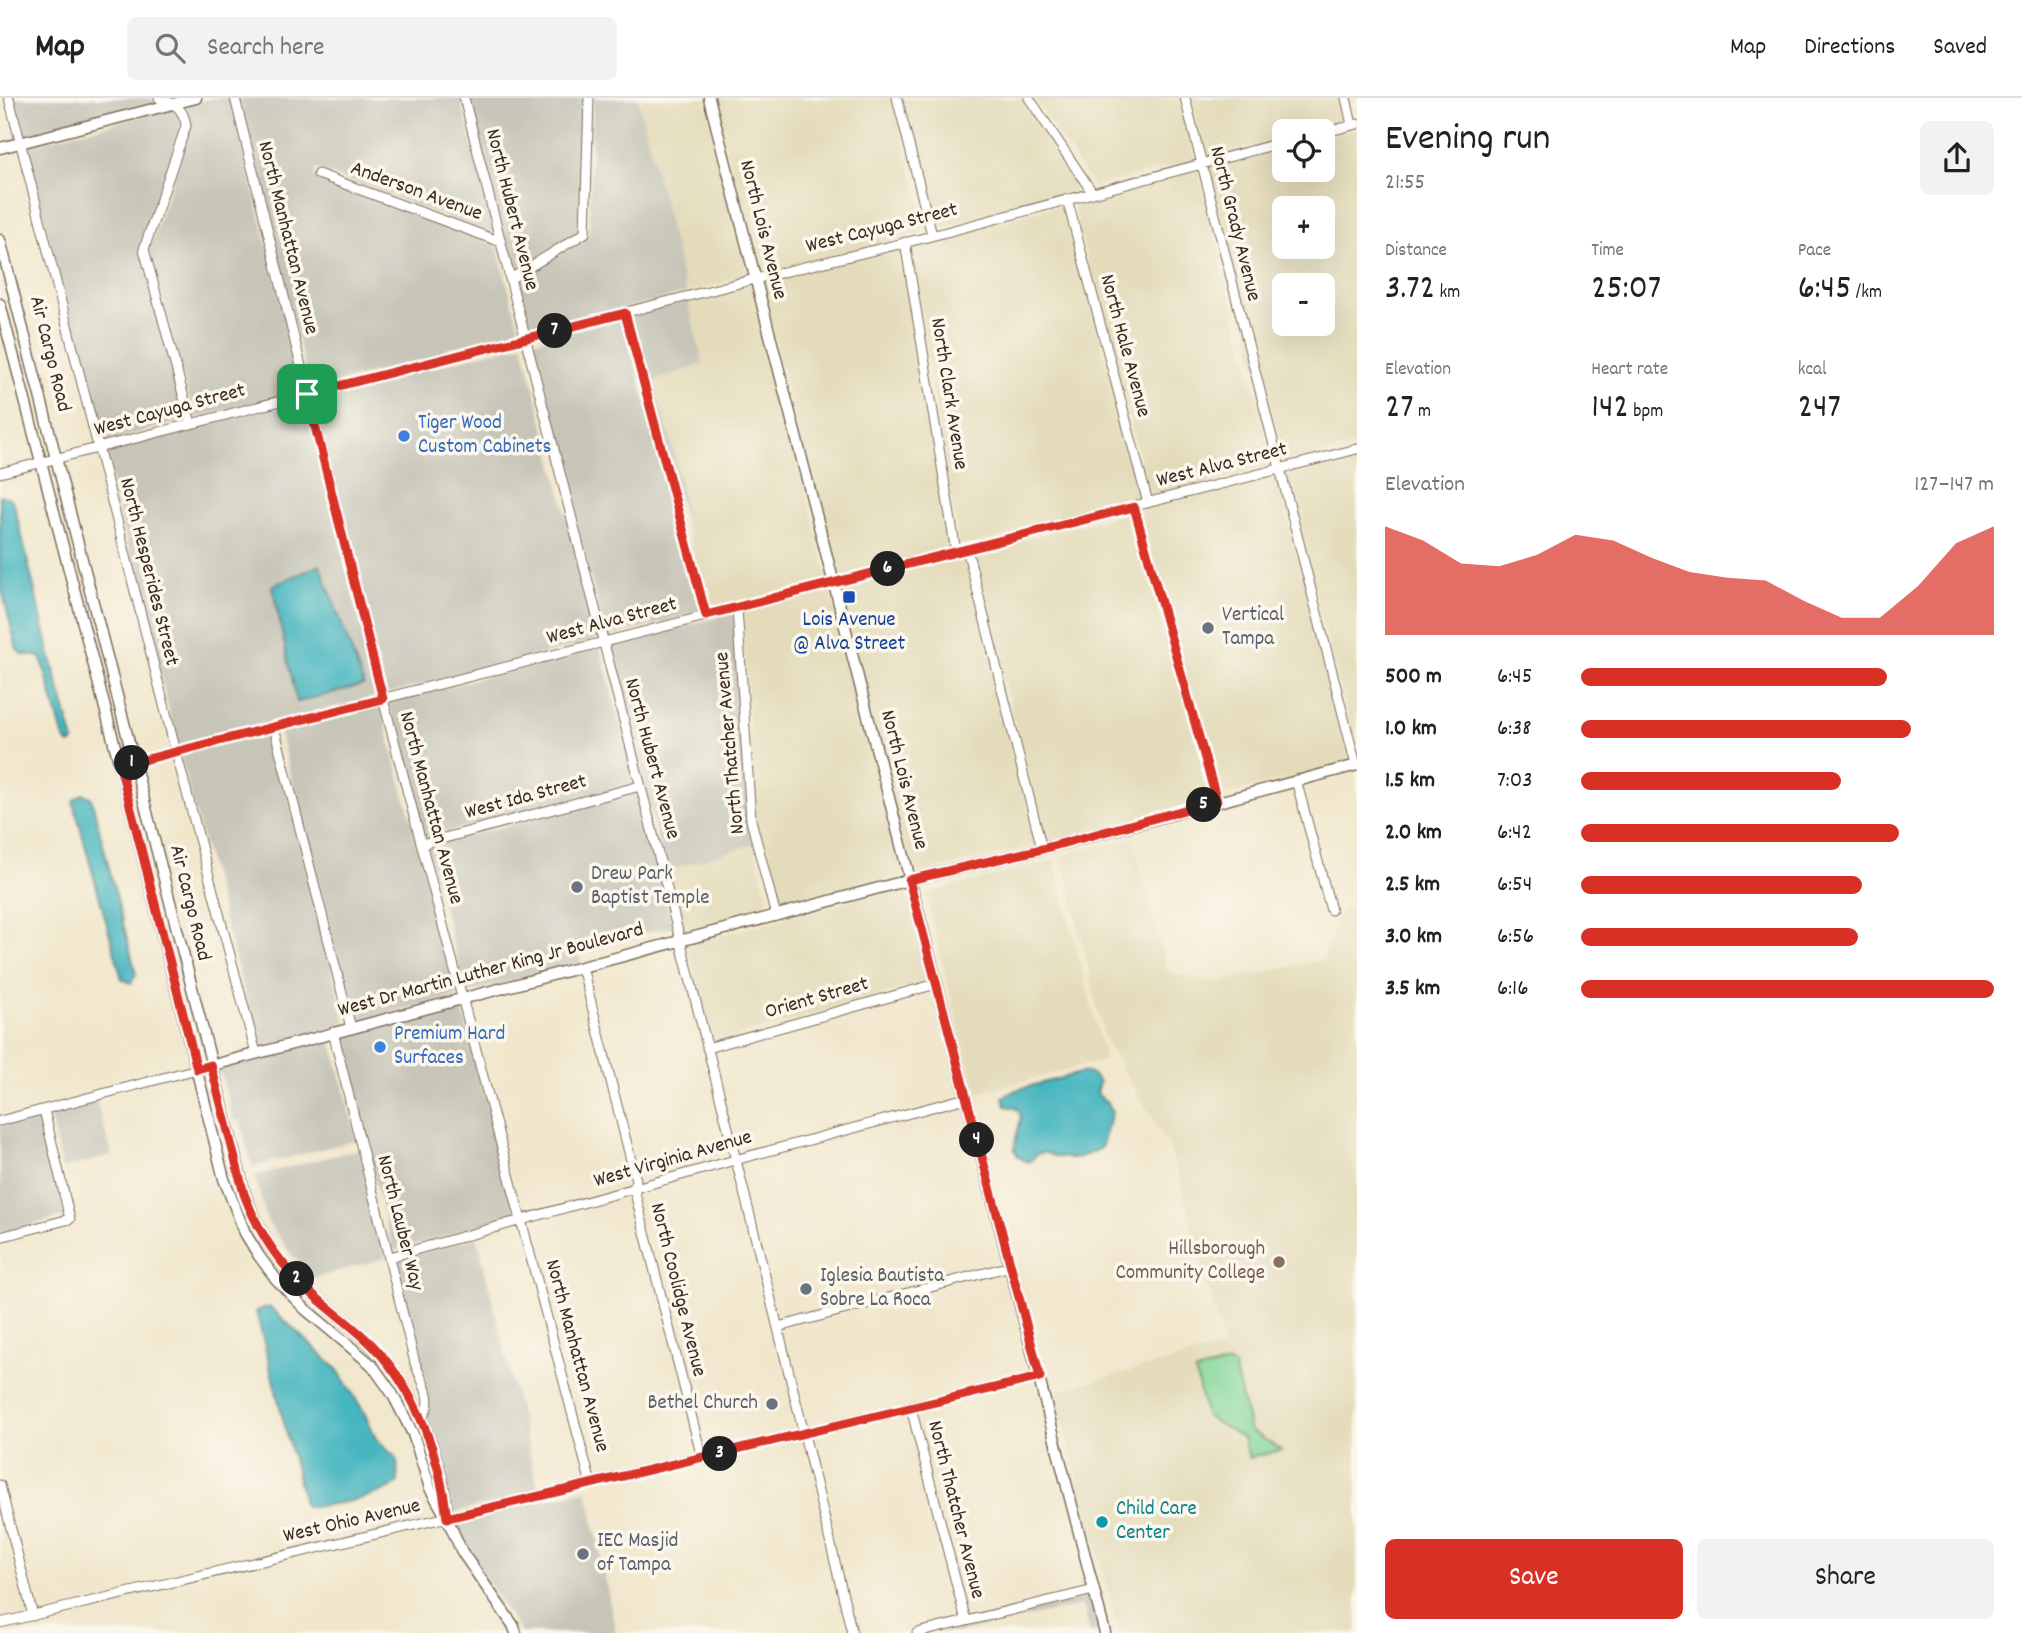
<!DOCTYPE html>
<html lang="en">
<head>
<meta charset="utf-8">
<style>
	:root { --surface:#fff; --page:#f2f2f2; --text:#222; --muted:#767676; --line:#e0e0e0; --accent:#d93025 }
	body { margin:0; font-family:Dekko,sans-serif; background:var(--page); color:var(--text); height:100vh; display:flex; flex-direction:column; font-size:26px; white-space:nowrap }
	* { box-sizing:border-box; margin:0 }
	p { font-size:23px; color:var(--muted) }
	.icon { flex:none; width:38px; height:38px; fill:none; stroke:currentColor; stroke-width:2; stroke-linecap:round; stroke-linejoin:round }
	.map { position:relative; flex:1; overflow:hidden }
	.side { display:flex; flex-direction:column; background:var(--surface); width:665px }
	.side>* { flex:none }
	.controls { position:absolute; left:1272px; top:21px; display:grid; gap:14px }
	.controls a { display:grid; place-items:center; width:63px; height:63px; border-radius:10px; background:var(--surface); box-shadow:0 7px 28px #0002; font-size:35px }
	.pin { position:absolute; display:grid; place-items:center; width:60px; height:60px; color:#fff; margin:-30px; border-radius:14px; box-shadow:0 4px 10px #0006 }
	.km { position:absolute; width:35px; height:35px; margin:-18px; border-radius:50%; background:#222; color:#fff; font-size:19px; line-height:35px; text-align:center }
	.round { display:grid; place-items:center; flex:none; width:74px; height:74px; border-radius:10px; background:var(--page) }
	.overview { display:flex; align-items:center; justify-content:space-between; height:119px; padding:0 28px }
	h1 { font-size:38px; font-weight:600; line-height:52px }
	.figures { display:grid; grid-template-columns:repeat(3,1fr); gap:10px; height:119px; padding:7px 28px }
	.figures div { display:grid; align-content:center }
	.figures b { font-size:35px; font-weight:600 }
	.figures small { font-size:19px; font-weight:400 }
	.figures p { font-size:19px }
	.chart { height:196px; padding:14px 28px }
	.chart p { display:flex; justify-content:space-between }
	.chart svg { width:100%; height:126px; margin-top:7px; fill:var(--accent); opacity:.7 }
	.button { display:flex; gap:14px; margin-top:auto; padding:14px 28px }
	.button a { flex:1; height:80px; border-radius:10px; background:var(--accent); color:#fff; font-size:28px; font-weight:600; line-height:80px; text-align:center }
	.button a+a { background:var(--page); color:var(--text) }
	ul { padding:0 28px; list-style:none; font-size:23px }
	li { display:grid; grid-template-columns:112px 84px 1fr; align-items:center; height:52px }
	li i { height:18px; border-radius:9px; background:var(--accent) }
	header { display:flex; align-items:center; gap:42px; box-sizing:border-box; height:98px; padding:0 35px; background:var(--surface); border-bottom:2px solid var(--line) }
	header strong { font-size:33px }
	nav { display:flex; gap:38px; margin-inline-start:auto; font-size:24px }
	.search { width:490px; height:63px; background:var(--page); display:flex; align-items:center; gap:18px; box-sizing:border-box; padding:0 24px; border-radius:10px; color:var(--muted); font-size:26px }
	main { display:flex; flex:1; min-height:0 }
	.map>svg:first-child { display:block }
</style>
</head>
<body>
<header>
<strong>Map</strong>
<div class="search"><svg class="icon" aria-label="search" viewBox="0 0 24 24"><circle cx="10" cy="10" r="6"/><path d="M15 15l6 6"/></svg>Search here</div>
<nav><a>Map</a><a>Directions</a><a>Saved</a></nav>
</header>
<main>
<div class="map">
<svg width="1357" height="1535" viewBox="0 0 1357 1535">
	<rect width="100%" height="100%" fill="#fbf7ec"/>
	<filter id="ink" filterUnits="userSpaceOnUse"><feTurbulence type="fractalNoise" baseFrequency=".0143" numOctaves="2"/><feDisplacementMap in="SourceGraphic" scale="14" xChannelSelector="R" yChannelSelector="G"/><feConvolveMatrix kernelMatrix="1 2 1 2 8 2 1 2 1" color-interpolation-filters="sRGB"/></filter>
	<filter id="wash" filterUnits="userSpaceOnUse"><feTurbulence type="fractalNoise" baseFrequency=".00686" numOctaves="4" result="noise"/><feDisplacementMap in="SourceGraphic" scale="28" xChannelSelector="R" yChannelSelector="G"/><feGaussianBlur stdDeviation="1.57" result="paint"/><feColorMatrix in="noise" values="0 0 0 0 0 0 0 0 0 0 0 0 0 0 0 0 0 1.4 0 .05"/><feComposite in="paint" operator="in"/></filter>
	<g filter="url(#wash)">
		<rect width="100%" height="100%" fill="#f1e7cd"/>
		<path fill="#e3dbba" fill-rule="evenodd" d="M638,0h66l46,178 -64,17z
			M713,0h180l34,134 -170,42z
			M902,0h122l61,91 -150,41z
			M1034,0h146l16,62 -103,27z
			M1189,0h152l7,24 -38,9h-26v7l-80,20z
			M1357,30v317l-75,19 -76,-297 78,-20v23h39v-33zM1284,110h39v39h-39zM1284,187h39v39h-39z
			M1198,71l76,297 -124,32 -78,-296z
			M1064,106l79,296 -184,47 -49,-301z
			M902,150l50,301 -117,29 -75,-296z
			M752,186l76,296 -120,30 -19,-74 -14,-80 -21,-75 49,-17 -15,-63z
			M1357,356v299l-73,-280z
			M1276,377l75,287 -131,34 -81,-286z
			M1131,414l81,286 -167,45 -73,-290z
			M964,457l73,290 -126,30 -74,-288z
			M830,491l74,288 -126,33 -23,-91 -13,-208z
			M1133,739l35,136 47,9 108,-22 17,-49 17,-4v726h-238l-65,-242 170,-44 -45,-171 -12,-34 -62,-102 -43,-184z
			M753,746l18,68 -87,23 -18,-64z
			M1054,763l51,199 -129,33 -51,-199z
			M906,788l25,95 -217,61 -28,-98z"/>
		<path fill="#c6c5b8" d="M13,0h137l9,5 -136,35z
			M213,0h18l72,293 -109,27 -45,-168 41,-123 -1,-12 -6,-9z
			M239,0h221l35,137 -179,-66 -2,8 183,69 24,89 -211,54z
			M468,0h117l-4,132 -68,42z
			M593,0h45l48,195 -157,40 -14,-52 72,-44 2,-4z
			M174,10l7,9 1,8 -41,122 45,173 -84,23 -77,-297z
			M688,203l15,63 -49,17 21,75 14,80 -59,-220z
			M623,220l78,294 -95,26 -75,-296z
			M523,246l75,296 -212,54 -74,-297z
			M305,301l73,297 -200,51 -74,-296z
			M734,515l19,231 -87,27 -58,-225z
			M600,550l35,135 -211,55 -36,-136z
			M380,606l78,292 -104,26 -75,-292z
			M272,634l74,292 -87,24 -79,-293z
			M637,693l36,136 -96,18 4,18 -115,30 -39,-146z
			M461,906l56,212 -124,35 -55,-215z
			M331,940l26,102 -105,27 -12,-47 -6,1 -15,-53z
			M96,1002l16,55 -50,14 -13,-56z
			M41,1017l24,101 -65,17v-107z
			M359,1051l27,109 -72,20 -21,-22 -26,-35 -12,-45z
			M477,1139l62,255 -88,21 -39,-154 7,-2 -24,-97z
			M587,1392l29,143h-95l-55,-83 -13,-28z
			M1090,1498l10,37h-10l-6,-25 -4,-3 -123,28h-20z"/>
		<path fill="#81d699" stroke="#5e805c" stroke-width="2" d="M1228,1265l6,4 16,63 31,20 -32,8 -6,-20 -37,-22 -11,-44z"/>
		<path fill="#47b6c0" stroke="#41706f" stroke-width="2" d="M0,397l11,4 3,5 36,151 23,83 1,4 -5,2 -5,-5 -23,-82 -19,-3 -5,-4 -17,-67z
			M320,467l44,120 -67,17 -25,-116z
			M83,696l8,3 45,177 -5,9 -9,-4 -49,-178z
			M1080,975c8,-1 15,2 19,9l-2,7 1,6 10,8 4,9 -11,36c-20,11 -37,14 -57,4l-7,2 -8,8c-32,-8 2,-42 -12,-53 -3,-2 -7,-2 -11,-3l-3,-9 13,-7z
			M270,1209l67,62 27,43 12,27 21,20 1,24c-26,17 -62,22 -93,24l-49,-196z"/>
	</g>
	<g filter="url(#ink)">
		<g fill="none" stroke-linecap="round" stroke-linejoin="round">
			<defs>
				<path id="minor" d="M9,0l167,654 80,301
					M159,0c15,5 25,10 27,28l-42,123 47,175
					M235,0l148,601 208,785
					M464,0c130,512 266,1022 388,1535
					M897,0l35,137
					M1029,0l63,94
					M1185,0l171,667
					M1346,0l6,27
					M1323,35l34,-9
					M318,76l183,68
					M1067,101l81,304
					M905,144l51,310
					M510,181l75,-46 4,-135
					M625,215l81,302
					M0,375l755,-194 165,-40 364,-97
					M1134,409l83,294
					M967,451l75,300
					M737,510l14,212 25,96
					M274,629l77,301
					M120,668l1237,-317
					M1296,682l35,130
					M422,746l218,-58
					M582,869l54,213 -2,9 68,269
					M333,934l82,331c6,18 22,38 6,55
					M707,950l229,-64
					M0,1023l197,-52
					M0,1139l70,-18 -26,-109
					M390,1159l345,-97 231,-62
					M778,1229l233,-61
					M911,1310l55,213
					M0,1387l33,131
					M0,1525l1039,-246
					M917,1535l177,-43"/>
				<path id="tertiary" d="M709,0c128,513 265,1023 396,1535
					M0,50l196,-50
					M0,142l245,954c12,33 30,65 56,90 24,22 51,41 73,64 42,43 66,105 73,164
					M0,206l120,462 104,413 21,54 14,23 17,23 29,30 67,56 20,28 21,41 17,54 17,30 15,34 51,73 3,8
					M206,969l703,-187 133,-31 315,-84"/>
			</defs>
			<use href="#minor" stroke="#7b6c5b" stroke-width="11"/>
			<use href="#tertiary" stroke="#7b6c5b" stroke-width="13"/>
			<use href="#minor" stroke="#fff" stroke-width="9"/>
			<use href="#tertiary" stroke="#fff" stroke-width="10"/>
		</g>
	</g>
	<g fill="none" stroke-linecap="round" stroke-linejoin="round" filter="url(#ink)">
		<defs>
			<path id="route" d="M625,215l81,302 428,-108 83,294 -175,48 -133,31 131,497 -593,141c-7,-61 -29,-124 -72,-170 -24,-25 -54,-43 -77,-68 -24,-24 -42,-54 -54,-86l-33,-129 -14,4 -77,-303 263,-67 -76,-305z"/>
		</defs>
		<use href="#route" stroke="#fff" stroke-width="14"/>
		<use href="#route" stroke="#d93025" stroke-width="9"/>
	</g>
	<g fill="#3f7fe0" stroke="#fbf7ec" stroke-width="2.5">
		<circle cx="404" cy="338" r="7"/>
		<circle cx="380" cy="949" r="7"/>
	</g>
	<rect fill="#1a4fb4" stroke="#fbf7ec" stroke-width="2.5" x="842" y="492" width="14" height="14" rx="3.5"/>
	<g fill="#6b7280" stroke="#fbf7ec" stroke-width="2.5">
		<circle cx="1208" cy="530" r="7"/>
		<circle cx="577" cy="789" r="7"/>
		<circle cx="806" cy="1191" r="7"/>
		<circle cx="772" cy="1306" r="7"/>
		<circle cx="583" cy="1456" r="7"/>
	</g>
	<circle fill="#8d6e63" stroke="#fbf7ec" stroke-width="2.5" cx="1279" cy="1164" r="7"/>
	<circle fill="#0f9aa8" stroke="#fbf7ec" stroke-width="2.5" cx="1102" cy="1424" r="7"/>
	<g text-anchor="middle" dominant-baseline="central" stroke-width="7" stroke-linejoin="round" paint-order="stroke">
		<g font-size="21" fill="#3b2a1e" stroke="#fbf7ec">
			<text transform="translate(416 94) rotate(20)">Anderson Avenue</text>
			<text transform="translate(511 112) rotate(76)">North Hubert Avenue</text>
			<text transform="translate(1234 126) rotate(76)">North Grady Avenue</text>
			<text transform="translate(882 131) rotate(-14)">West Cayuga Street</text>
			<text transform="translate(762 132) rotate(76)">North Lois Avenue</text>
			<text transform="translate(287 140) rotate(76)">North Manhattan Avenue</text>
			<text transform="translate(1124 248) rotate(75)">North Hale Avenue</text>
			<text transform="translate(49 256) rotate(76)">Air Cargo Road</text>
			<text transform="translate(948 296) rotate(81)">North Clark Avenue</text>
			<text transform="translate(170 313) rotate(-15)">West Cayuga Street</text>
			<text transform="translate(1222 368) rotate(-14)">West Alva Street</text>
			<text transform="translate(148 474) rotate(76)">North Hesperides Street</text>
			<text transform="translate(612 524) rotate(-15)">West Alva Street</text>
			<text transform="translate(731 645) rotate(-95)">North Thatcher Avenue</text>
			<text transform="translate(651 661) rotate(75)">North Hubert Avenue</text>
			<text transform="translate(903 682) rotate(76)">North Lois Avenue</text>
			<text transform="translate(526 700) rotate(-15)">West Ida Street</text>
			<text transform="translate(430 710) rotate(75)">North Manhattan Avenue</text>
			<text transform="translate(189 805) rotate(76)">Air Cargo Road</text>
			<text transform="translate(491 873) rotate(-15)">West Dr Martin Luther King Jr Boulevard</text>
			<text transform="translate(817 901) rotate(-16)">Orient Street</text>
			<text transform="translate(673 1062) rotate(-16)">West Virginia Avenue</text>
			<text transform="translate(399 1125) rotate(76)">North Lauber Way</text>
			<text transform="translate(677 1192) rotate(76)">North Coolidge Avenue</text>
			<text transform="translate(576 1258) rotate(75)">North Manhattan Avenue</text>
			<text transform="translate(955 1412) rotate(76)">North Thatcher Avenue</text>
			<text transform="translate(352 1424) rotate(-13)">West Ohio Avenue</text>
		</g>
		<g font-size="21" fill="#366cbe" stroke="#fbf7ec" text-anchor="start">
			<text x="418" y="326">Tiger Wood<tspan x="418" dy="24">Custom Cabinets</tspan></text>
			<text x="394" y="937">Premium Hard<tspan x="394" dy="24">Surfaces</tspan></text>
		</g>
		<g font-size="21" fill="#5b616d" stroke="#fbf7ec" text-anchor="start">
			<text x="1222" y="518">Vertical<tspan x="1222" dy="24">Tampa</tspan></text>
			<text x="591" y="777">Drew Park<tspan x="591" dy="24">Baptist Temple</tspan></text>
			<text x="820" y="1179">Iglesia Bautista<tspan x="820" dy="24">Sobre La Roca</tspan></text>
			<text x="758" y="1306" text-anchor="end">Bethel Church</text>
			<text x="597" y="1444">IEC Masjid<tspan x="597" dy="24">of Tampa</tspan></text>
		</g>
		<g font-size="21" fill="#164399" stroke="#fbf7ec">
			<text x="849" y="523">Lois Avenue<tspan x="849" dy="24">@ Alva Street</tspan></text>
		</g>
		<g font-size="21" fill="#785e54" stroke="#fbf7ec" text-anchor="end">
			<text x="1265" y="1152">Hillsborough<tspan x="1265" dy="24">Community College</tspan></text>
		</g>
		<g font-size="21" fill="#0d838f" stroke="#fbf7ec" text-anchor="start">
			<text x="1116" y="1412">Child Care<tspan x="1116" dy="24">Center</tspan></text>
		</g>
	</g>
</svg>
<div class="controls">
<a><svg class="icon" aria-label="locate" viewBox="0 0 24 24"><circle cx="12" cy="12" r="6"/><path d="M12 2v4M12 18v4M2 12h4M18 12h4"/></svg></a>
<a>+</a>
<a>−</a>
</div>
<div class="pin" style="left:307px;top:296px;background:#1e9e55"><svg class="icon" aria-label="arrive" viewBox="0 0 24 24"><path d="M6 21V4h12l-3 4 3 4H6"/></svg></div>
<b class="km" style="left:132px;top:665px">1</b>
<b class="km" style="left:297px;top:1181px">2</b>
<b class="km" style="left:720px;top:1356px">3</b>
<b class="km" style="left:977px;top:1042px">4</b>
<b class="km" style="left:1204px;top:707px">5</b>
<b class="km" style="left:888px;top:471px">6</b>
<b class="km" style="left:555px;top:233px">7</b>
</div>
<section class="side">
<div class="overview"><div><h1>Evening run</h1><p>21:55</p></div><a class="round"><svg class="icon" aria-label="share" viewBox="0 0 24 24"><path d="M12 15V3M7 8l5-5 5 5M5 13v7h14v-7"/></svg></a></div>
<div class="figures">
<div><p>Distance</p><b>3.72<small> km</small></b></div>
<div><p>Time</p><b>25:07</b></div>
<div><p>Pace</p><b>6:45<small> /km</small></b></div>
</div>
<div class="figures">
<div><p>Elevation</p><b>27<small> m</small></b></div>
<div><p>Heart rate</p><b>142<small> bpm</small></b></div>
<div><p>kcal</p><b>247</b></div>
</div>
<div class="chart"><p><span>Elevation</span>127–147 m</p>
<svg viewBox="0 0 160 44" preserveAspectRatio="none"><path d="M0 44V6L10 11L20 19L30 20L40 16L50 9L60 11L70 17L80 22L90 24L100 25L110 32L120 38L130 38L140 27L150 12L160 6V44z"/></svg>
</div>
<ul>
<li><b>500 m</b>6:45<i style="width:74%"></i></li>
<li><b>1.0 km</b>6:38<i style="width:80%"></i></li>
<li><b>1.5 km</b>7:03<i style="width:63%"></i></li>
<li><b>2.0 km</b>6:42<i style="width:77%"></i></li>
<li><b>2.5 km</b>6:54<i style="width:68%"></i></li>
<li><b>3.0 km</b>6:56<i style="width:67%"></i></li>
<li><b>3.5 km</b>6:16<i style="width:100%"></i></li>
</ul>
<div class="button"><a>Save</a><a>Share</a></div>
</section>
</main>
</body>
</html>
